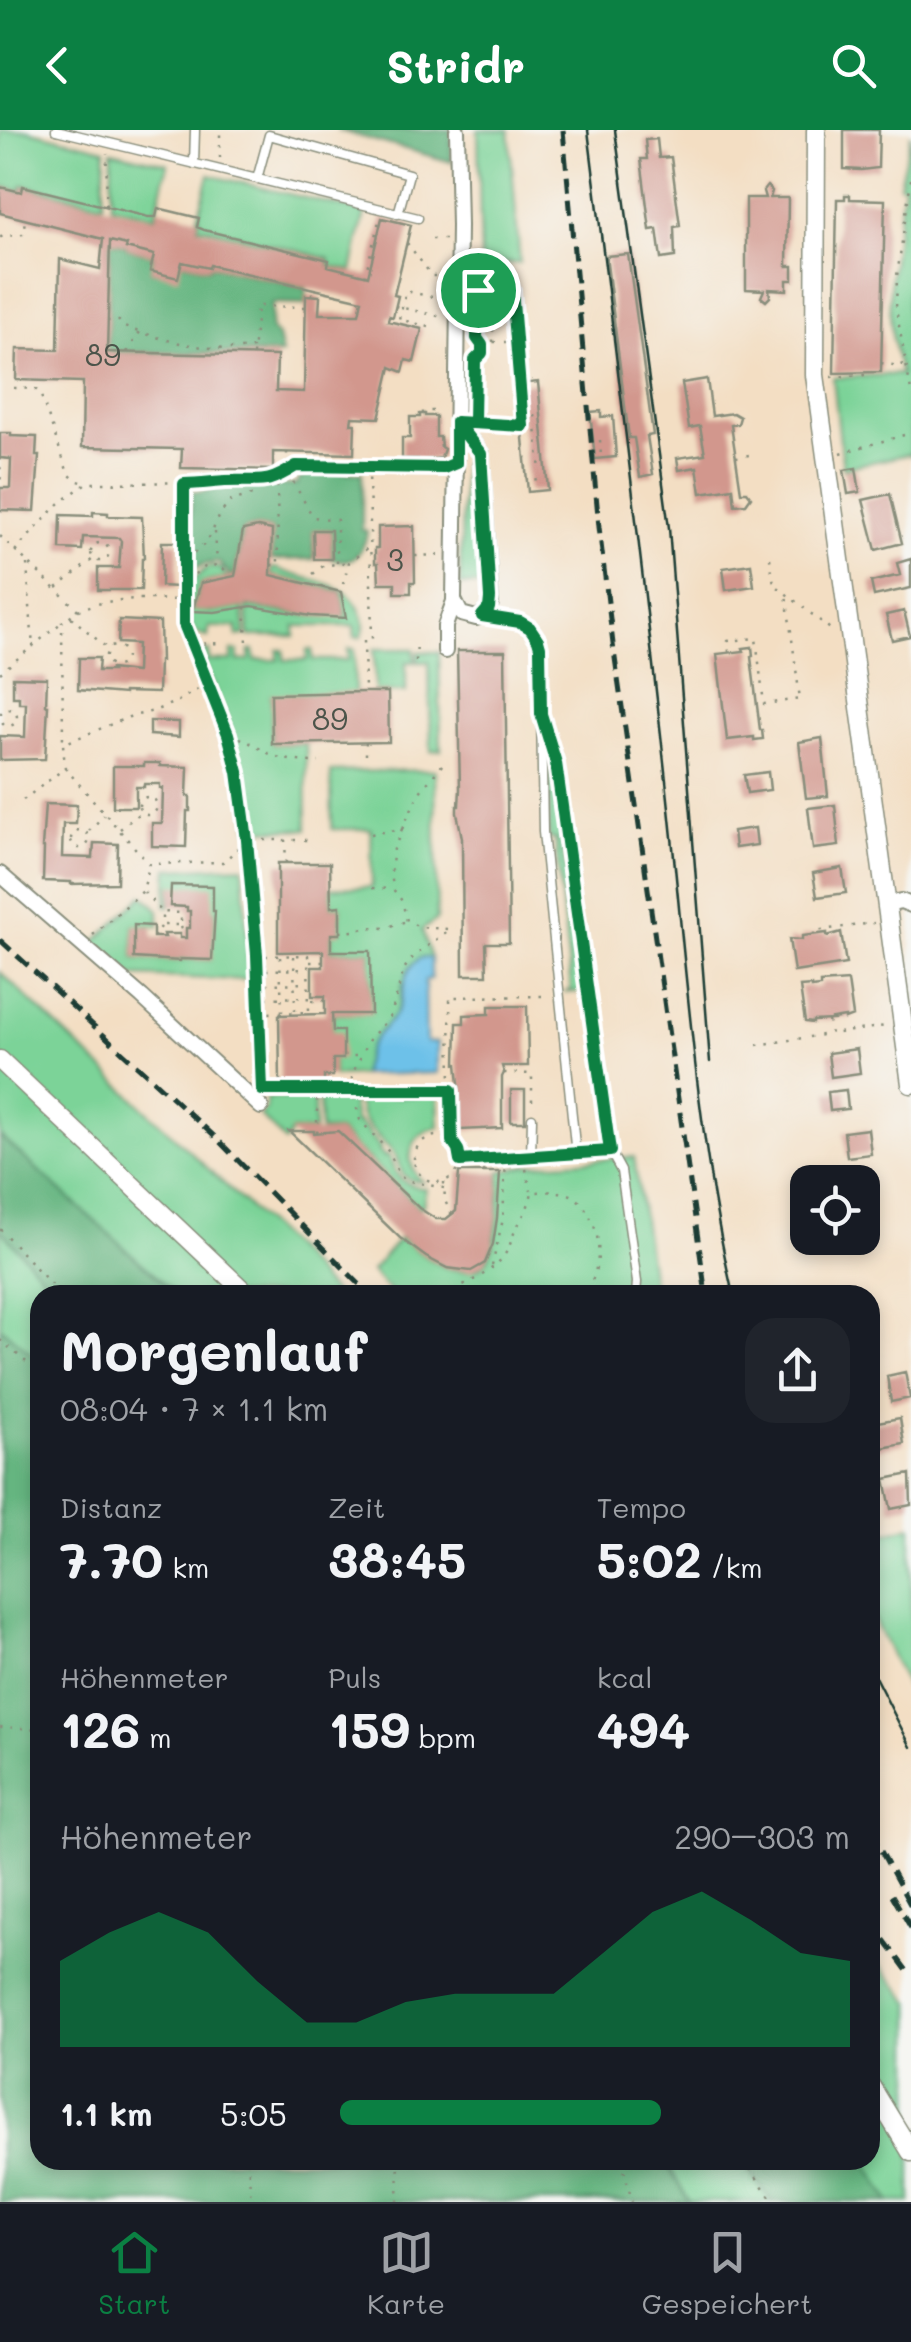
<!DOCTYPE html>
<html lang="de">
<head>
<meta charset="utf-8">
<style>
	:root { --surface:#171b24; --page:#20242c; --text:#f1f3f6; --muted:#9ea1a6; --line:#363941; --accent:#0b8043 }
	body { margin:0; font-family:Mali,sans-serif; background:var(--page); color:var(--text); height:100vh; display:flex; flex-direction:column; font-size:38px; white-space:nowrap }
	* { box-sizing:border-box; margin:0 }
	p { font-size:32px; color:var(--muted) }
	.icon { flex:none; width:55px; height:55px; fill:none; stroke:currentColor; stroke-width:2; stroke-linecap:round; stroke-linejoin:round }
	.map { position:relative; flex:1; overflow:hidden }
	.details { position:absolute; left:30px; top:1155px; width:850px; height:885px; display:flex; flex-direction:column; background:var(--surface); border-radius:30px; box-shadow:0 5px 15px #0003 }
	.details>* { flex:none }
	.buttons { position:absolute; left:790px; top:1035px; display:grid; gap:20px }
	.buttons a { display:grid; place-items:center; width:90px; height:90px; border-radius:20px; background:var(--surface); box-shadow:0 5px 15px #0003; font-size:50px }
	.pin { position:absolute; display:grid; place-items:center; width:85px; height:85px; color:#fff; margin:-42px; border:5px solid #fff; border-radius:50%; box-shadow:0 2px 10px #0007 }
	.round { display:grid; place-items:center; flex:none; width:105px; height:105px; border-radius:30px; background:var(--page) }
	.head { display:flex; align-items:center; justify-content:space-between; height:170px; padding:0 30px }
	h1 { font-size:55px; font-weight:800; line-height:75px }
	.stats { display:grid; grid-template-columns:repeat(3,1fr); gap:15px; height:170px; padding:10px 30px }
	.stats div { display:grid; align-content:center }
	.stats b { font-size:50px; font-weight:800 }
	.stats small { font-size:28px; font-weight:400 }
	.stats p { font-size:28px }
	.chart { height:280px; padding:20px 30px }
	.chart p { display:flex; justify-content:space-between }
	.chart svg { width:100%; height:180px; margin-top:10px; fill:var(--accent); opacity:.7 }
	ul { padding:0 30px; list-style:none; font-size:32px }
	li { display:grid; grid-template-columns:160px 120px 1fr; align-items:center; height:75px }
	li i { height:25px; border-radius:12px; background:var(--accent) }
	header { display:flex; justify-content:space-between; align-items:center; height:130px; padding:0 30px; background:var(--accent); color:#fff; font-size:45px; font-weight:800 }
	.dock { display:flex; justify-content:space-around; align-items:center; height:140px; border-top:2px solid var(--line); background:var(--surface); font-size:28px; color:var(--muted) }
	.dock a { display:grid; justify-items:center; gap:5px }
	.dock .active { color:var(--accent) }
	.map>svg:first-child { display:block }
</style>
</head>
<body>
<header><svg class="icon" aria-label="back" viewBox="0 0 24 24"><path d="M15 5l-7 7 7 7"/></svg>Stridr<svg class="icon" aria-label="search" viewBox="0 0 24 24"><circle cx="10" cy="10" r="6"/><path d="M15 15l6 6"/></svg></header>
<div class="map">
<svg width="911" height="2072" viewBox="0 0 911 2072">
	<rect width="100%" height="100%" fill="#f6f6f2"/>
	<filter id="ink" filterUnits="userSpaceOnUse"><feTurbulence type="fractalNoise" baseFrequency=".01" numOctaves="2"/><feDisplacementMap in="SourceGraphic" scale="20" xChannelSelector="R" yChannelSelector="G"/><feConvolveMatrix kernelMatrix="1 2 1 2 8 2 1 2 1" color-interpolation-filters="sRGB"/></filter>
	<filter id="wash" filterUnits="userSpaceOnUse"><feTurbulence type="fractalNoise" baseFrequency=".0048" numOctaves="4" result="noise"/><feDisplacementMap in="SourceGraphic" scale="40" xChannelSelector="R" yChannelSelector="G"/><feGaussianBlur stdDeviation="2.25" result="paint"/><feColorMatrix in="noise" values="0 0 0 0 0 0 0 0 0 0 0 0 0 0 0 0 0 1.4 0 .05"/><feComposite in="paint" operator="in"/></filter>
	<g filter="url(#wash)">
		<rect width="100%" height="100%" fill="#f3dec3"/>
		<path fill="#7cd398" stroke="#4e8866" stroke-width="2.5" d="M0,0h27l78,19 -2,55 -80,-19 -2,6 -21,-5z
			M478,0h31l11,133 -39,1z
			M911,4c0,43 0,86 0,129 -1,26 -8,53 0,80v114l-1,-3 -67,14 -10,-90 68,-4c-22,-69 -7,-120 3,-189l-5,-1z
			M112,21l56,13 -13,52 -44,-10z
			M209,45l156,37 -13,59 -23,-5 1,-7 -132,-33 2,-8 -2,-1z
			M472,332l12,123h-24l3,-121z
			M215,437l6,2 6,9 -26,5 -9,27 23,2 28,-5 2,29h-8v-9h-28l-1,10c-28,-4 -19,-33 -18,-54l17,-15z
			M277,438c28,15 71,10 84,45 4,9 4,15 0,24h-6l-1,-11h-59v10h-46l-2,-29 64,9 35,1 -5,-25 -70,-17v-6z
			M348,519h6l1,44 -84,2 1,49h34l1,85 -57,1c-6,-38 -11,-75 -23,-111 -8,-23 -21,-44 -27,-68h9v10h23v-10h6v10l11,-1 1,-9h4l1,9h23v-10h6v10h23v-10h5l1,10h35z
			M374,519h40l1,13h-9v30h-31z
			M418,522h21l2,98 -10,1 -2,-89h-11z
			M435,640l2,149 -15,11 9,28h-12l-17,28 -2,18 -8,17 -18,19 -8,16 -5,19 -28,1 -1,-62 38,-1v-62h-39v-17l9,-2v-25h-9l-1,-19 42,-1 -1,-58h-39l-1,-57z
			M549,640h3l31,222h-17l5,-3 -16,-150h-6z
			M243,736l7,114 -121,-4 -36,-32 50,-49 16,15v16h-25v32l45,3 1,-2 31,1 4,-48 -44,-27 -1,21h-4l2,-37z
			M0,842l293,277 42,46h-295v66l-40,-34z
			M362,966h76l1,31c-30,5 -38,36 -16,55 -29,-2 -18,-17 -33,-33 -14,-16 -30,-25 -32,-48z
			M314,967v34h-22l-7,11 -25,-27 6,-6v-11z
			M319,967h26l6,3 5,24 3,-1 21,24 -1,3 6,7 3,-2c9,24 13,29 38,34l-3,17 -4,2 -81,-77h-18z
			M634,1027l20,138h-261l-22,-24 29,-33c14,10 30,24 47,30 11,3 28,5 37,-4 14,-14 16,-71 16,-92l28,-7z
			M911,1396v170l-41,-84v-74z
			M870,1823l41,50v199h-222l-24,-42h205z"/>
		<path fill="#65b580" stroke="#42795a" stroke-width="2.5" d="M337,0h114l1,32z
			M110,111l17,4v3l27,7 -3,16 5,1 26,-10 27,6 1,-3 96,23v16l-34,-1 -1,27 7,7 4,17 -175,-2z
			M314,342l48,1v57l5,1c-1,11 -7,27 -20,29 -5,2 -10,-1 -15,-1l-2,-29 -17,1 1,28 -43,1 1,-30 -15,-3 -14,3 -8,46 -6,1v-4l-11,-11 -13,2 -15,7 1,-79h11l28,-8 66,1 3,-6z
			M0,1006l177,159h-118l-59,-66z
			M0,1197l40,34v799h625l24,42h-689z
			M741,2030h124l25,42h-118z"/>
		<path fill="#6dc1e9" stroke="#467f8e" stroke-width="2.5" d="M420,828h11v21l-6,1 1,62 11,1v30l-76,2c3,-12 6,-26 14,-37 8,-11 18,-17 24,-31 7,-19 2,-36 21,-49z"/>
		<g id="blocks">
			<path fill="#d2978d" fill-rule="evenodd" d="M844,0h35l-1,38 -17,2 -17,-1z
				M657,9l2,19 12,-1 9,69 -6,1 1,30 -14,2 -4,-30 -7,1 -9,-71h6l-2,-19z
				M23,56l125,31h8l2,-9 41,10 -2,9 7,3 125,30 -1,6 40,10 14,-58 29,7 -17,70 4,1 -5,21 -4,-1 -1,5 34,8 -8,33 -8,-2 -3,12 -12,-5 -12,51 -27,-1 -1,7h4l-1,30 -81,-2v18l-92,-2 1,-19 -100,-2 1,-65 -67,-2 1,-31 41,1 2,-91 40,10 3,-30 -103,-26v-26l22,5zM110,111l17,4 -1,3 28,7 -4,16 28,7 4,-16 27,6 1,-3 152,35 -3,14h-40l1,-18 -14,-1 -2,97 -28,-1 1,-35 -170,-4z
				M767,56l5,5 -2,7h18l-1,68h6v14h-6v10l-18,-1 1,8 -4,4 -5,-4 3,-7 -18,-1v-91h19l-2,-7z
				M845,65h5v4l35,1 -4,172 -47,1 3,-174h8z
				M628,124l25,181 -6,1 6,38 -13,3 -6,-39h-5l-23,-182z
				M707,249l5,37 21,-3 7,4 -2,7 -7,1 10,67h6l4,5 -5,7 -11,1 -2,-17 -32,5 -4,-26 -18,3 -2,-12 28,-4 -5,-28 -11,2 -7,-45z
				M538,252l10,108 -20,2 -10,-108z
				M601,281v6l12,-1 3,41 -21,2 -5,-47z
				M420,284h5v2h11v21h4l1,10 3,2 -3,9 -23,3v-2h-16v-21h8v-21h10z
				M0,303h11v3l26,1 -1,19h3l-4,55 -35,-1v-22h10l1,-29 -11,-1z
				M856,338l4,24 -12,2 -4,-24z
				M890,364l12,49 -26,7 -13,-50z
				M93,382l15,1v3l34,1 2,41h-2l-1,32h-43v-22h21l2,-27 -2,-3 -36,-1 -1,13 -22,-1 1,-34 32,1z
				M414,396l1,56h-4v11h-16v-10h-16l-1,-20h-3v-15h3v-21z
				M258,397l14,3 -1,45 70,17 5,26 -35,-2 -59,-10 -37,6 -23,-1 9,-28 34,-7 8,-46z
				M313,400h18l1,29h-18z
				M162,412h16l-1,45 -16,-1z
				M911,429v29l-37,8 -3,-14 29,-7 -3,-12z
				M751,434l3,22 -28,4 -3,-22z
				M904,481l6,25 -18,4 -6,-25z
				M119,490l41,2 1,39h-2l-1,32 -34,-1v2l-46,-4 1,-32h20l-1,13h14l-1,-2 25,3 1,-28 -19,-1z
				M752,517l1,9 -2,1 9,73h2l1,9 -9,1v-3l-27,3 -10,-86 27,-3 -1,-3z
				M457,521h48l4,292h-23l1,32h-24l-1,-137 -5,-25v-7h2l1,-17z
				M13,547l34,1 -1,27h2l-3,54 -45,1v-24l25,1 1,-34h-7v-6h-6z
				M365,562h23l1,50 -117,2 -1,-50z
				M150,591l29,1v15l-29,-2z
				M822,608l6,58 -22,2 -7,-56z
				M144,633h16v3l28,1 -1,29h3v15h-3l-1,36 -34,-1v-23h10l1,-35h-3v-4h-16v3h-8v20h-23v-41h31z
				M768,642l2,18 -23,3 -3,-18z
				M45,674l32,1 -1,19h-13l-1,33 31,1 1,-15 24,1 -1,39 -46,1v-2l-28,-1 1,-33h-2z
				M835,675l4,41 -26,3 -5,-41z
				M755,698l2,17 -22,3 -2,-17z
				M278,733h52l1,44 9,-1v28h-9v17h39l1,63h-39l1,17h10v28h-10v17h-9v7h-44l-1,-68 46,-1v-18h-13v-29h11v-16l-45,1z
				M842,738l4,25 -29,4 -4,-24z
				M171,755l42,1v25h2l-3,49 -32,-1v2l-46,-3v-33l19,1v11h12l-1,-3h16v4h6v-10h4v-17h-3v-4l-17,-1z
				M841,802l5,32 -52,8 -5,-33 13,1v-4l25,-3v3z
				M848,851l5,35 -8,3v-2l-13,2 1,1 -20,1v2l-8,-1 -5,-35 11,-1v2l9,-1v-4z
				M489,876h38l1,60h-26l2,7 -2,4v51l-42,2 -1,-46 -2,-20h-1l1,-41h7v-8l25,-1z
				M857,919l3,24 -29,4 -3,-24z
				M511,960h14v32h-14z
				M846,960l2,19 -18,2 -2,-19z
				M868,999l3,25 -24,3 -3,-25z
				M289,1001h25v2l24,-2 81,77 17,11h10l10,-8 3,-39h41l-3,46 -4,26 -8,19 -14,8 -24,-3 -21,-11 -26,-19z
				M905,1242l5,26 -19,4 -4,-26z
				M900,1288l4,26 -28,5 -4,-26z
				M910,1344l1,31 -20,4 -6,-30z"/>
		</g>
	</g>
	<g filter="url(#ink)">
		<use href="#blocks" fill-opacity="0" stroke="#898e7c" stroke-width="2.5"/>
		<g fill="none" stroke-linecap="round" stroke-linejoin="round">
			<defs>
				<path id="service" d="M56,0l362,88
					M194,34l1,-34
					M257,49l12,-44 140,39 -11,40
					M482,486c27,4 49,1 58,31l3,185 33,323 -45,3 1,-40
					M543,591l14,42 53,388 -34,4
					M610,1021l11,20 16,111 -1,13"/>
				<path id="minor" d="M457,292l24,32 10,149 -5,10 -10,5 -15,-4 -7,-14 5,-374 -2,-96
					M445,521v-25l9,-25
					M0,744l142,123 119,110
					M887,774l14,-3 10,4"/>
				<path id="tertiary" d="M816,0l-1,245 96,709
					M0,930l248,235
					M870,1955l41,67"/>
			</defs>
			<use href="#service" stroke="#898e7c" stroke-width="11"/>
			<use href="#minor" stroke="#898e7c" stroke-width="18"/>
			<use href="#tertiary" stroke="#898e7c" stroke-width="21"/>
			<path stroke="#898e7c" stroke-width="2.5" stroke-dasharray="2.5 8" stroke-linecap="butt" d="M220,28v-28
				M911,49l-14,97 -1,33 15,82
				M106,76l1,-53
				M0,107l23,-3 2,-14
				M432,109h13
				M407,113l25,33h12
				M365,146l14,-55
				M474,152l3,8h35l15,190 14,-1
				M312,165v-5
				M395,176l47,11
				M107,191h12l5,6 15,5
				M429,197l-30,-8 7,-28 30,7
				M483,212h32
				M493,212l1,-50
				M127,222l13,-20c37,12 75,20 114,16
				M253,225l4,-49 49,1
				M881,233l18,3 5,-2
				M831,247l35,-2v-3
				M521,250h11
				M14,258l21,1 5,4 28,80 7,7 10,3
				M423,284v-3h17
				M535,285l1,10
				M475,288v-58l7,-7v-8l-5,-6v-48
				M478,293l58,3 4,45
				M600,310l1,18
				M287,322v19l26,46 24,3v43
				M841,323l70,-20
				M736,327l20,-3
				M0,337l2,7 -2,6
				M369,338l3,173
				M215,402l2,31
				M0,406l78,74 -16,12 1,122
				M91 422a9 9 0 1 1 18 0a9 9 0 1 1-18 0Z
				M15,421l44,-47 27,-21 175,-1 16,-4 19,-12 146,2
				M415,426l23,-1
				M770,428l4,26 60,48
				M186,430l21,-18 14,-29 10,-12 21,-6 8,-12
				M27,434l6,84
				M271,435h7l-1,-87
				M313,444l10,-8 25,-4
				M186,450l19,-13 12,-2 7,4 4,9
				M343,454l6,-22 20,-15
				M57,458l36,-29
				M245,477l2,36
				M78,480c38,-14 65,-11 105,-10
				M71,487l38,33
				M364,511l1,51
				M193,514l28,-1
				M106 526a10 10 0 1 1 20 0a10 10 0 1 1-20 0Z
				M729,522l-1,-11 28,-3 8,66 36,-5 -14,-105
				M416,531l1,-20
				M0,543l61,-50
				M0,584l5,-5c16,-2 16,19 0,17l-5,-5
				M230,604c15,5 25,12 38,19 15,8 35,9 51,9
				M366,612v19
				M65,638l84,96 74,-2 24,-22 -10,-67 -9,-39 -19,-49
				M139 676a9 9 0 1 1 18 0a9 9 0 1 1-18 0Z
				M23,670l42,-32 -2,-24 66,-27 25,-6 24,-10 30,-18 -24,-59v-140
				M120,699l21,-17
				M402,699l-8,20 -3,22 2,18 9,12 5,20 12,6 29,2
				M71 709a9 9 0 1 1 18 0a9 9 0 1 1-18 0Z
				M89,701l15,-16
				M371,704l31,-5 17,-36 28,-34
				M286,733l-1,-23h22
				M372,758l19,1
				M144,762l18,20v13h19v-12l-19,-1
				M181,797l5,11
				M340,802l13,-1 15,-4 16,1 23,-7
				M93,805l50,-44 6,-25
				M814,805v-4l60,-8
				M153,807l8,-10
				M308,825l1,57 -43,1 -1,-57z
				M294,826l1,56
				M280,827l2,55
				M310,832h13
				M266,840l41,-1
				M266,854l41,-1
				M266,868l41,-1
				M312,871h13
				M828,891l3,13 55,-8
				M757,915l72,-11
				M343,926h18
				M504,943l28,1v30
				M328,946l1,14
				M261,955l-4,-130 -10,-115h38
				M266,960h185l-1,-93 100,-1
				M451,961l1,47
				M317,1003v-42
				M414 1029a23 23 0 1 1 46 0a23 23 0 1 1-46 0Z
				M462,1031l57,-2
				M526,1039l5,22
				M483,1042l1,-12
				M444,1052l1,19 7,14
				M444,1058l-40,-8 -6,-8 -9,-20 -29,-32 -8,-30v-15l16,-34 23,-26 13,-46 10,-13 35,-26
				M0,1099l61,66
				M492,1136l11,-47 3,-60
				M462,1165l1,-10c17,-8 34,-17 44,-34 4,-7 5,-15 9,-22 7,-13 13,-22 16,-37 12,0 27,-2 39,3 10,5 16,15 20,24 13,26 7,51 -5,76
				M0,1210l36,30 4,7
				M0,1597l40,2
				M248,2030l3,42
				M622,2030l10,42
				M744,2030l30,42
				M398,2072l1,-42"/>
			<use href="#service" stroke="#fff" stroke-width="8"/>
			<use href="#minor" stroke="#fff" stroke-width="14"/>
			<use href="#tertiary" stroke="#fff" stroke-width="18"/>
			<path stroke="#1f3d34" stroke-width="2.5" d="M588,0c28,223 56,446 80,669 18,166 28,334 65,496
				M615,0l54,398 41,534
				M870,1537l41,80"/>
			<path stroke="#1f3d34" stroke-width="5" stroke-dasharray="15 8" stroke-linecap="butt" d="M563,0l36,397 14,117 93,651
				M0,810l215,197 155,158
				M870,1701l41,75
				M892,1765l19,33
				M870,1791l41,55"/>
		</g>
	</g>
	<g fill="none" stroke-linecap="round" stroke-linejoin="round" filter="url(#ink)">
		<defs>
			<path id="route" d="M478,160l-1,48 5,7v8l-7,7 -1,63 -18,-1v41l-12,5 -148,-2c-33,21 -35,13 -71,15 -14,1 -27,3 -41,3v140l44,110 10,38 9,68 10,115 5,135h189l1,51 6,9 2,11 150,-10 -54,-388 -15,-49 -1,-67 -2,-7 -8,-12 -10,-6 -38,-6 7,-8 1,-10 -9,-144 -25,-32 67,4 -11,-136h-34"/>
		</defs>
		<use href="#route" stroke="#fff" stroke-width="20"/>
		<use href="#route" stroke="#0b8043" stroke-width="12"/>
	</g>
	<g text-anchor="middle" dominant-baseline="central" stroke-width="9" stroke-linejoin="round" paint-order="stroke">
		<g font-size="30" fill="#4c544a">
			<text x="103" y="224">89</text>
			<text x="395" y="429">3</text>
			<text x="330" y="588">89</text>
		</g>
	</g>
</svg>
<div class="buttons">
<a><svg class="icon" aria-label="locate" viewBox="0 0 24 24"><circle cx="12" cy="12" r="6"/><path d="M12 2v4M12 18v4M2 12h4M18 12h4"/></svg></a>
</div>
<div class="pin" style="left:478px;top:160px;background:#1e9e55"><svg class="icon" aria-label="arrive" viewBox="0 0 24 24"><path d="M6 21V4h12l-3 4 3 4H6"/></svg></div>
<section class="details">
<div class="head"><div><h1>Morgenlauf</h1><p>08:04 · 7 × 1.1 km</p></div><a class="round"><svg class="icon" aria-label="share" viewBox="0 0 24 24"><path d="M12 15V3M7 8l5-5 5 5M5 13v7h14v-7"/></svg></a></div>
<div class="stats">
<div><p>Distanz</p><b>7.70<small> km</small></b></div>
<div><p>Zeit</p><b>38:45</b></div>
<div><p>Tempo</p><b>5:02<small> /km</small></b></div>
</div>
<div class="stats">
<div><p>Höhenmeter</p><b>126<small> m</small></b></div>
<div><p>Puls</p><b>159<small> bpm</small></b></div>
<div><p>kcal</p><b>494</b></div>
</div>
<div class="chart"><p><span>Höhenmeter</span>290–303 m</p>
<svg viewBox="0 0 160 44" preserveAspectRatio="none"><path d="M0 44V23L10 16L20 11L30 16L40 28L50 38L60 38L70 33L80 31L90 31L100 31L110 21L120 11L130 6L140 13L150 21L160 23V44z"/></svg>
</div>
<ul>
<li><b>1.1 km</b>5:05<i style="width:63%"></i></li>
</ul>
</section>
</div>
<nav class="dock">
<a class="active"><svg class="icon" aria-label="home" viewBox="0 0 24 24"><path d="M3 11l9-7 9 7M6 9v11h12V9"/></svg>Start</a>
<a><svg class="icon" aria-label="map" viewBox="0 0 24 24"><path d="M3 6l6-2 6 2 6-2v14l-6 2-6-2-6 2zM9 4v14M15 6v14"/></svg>Karte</a>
<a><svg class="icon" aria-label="saved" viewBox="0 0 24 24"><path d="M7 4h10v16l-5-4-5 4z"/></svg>Gespeichert</a>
</nav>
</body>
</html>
